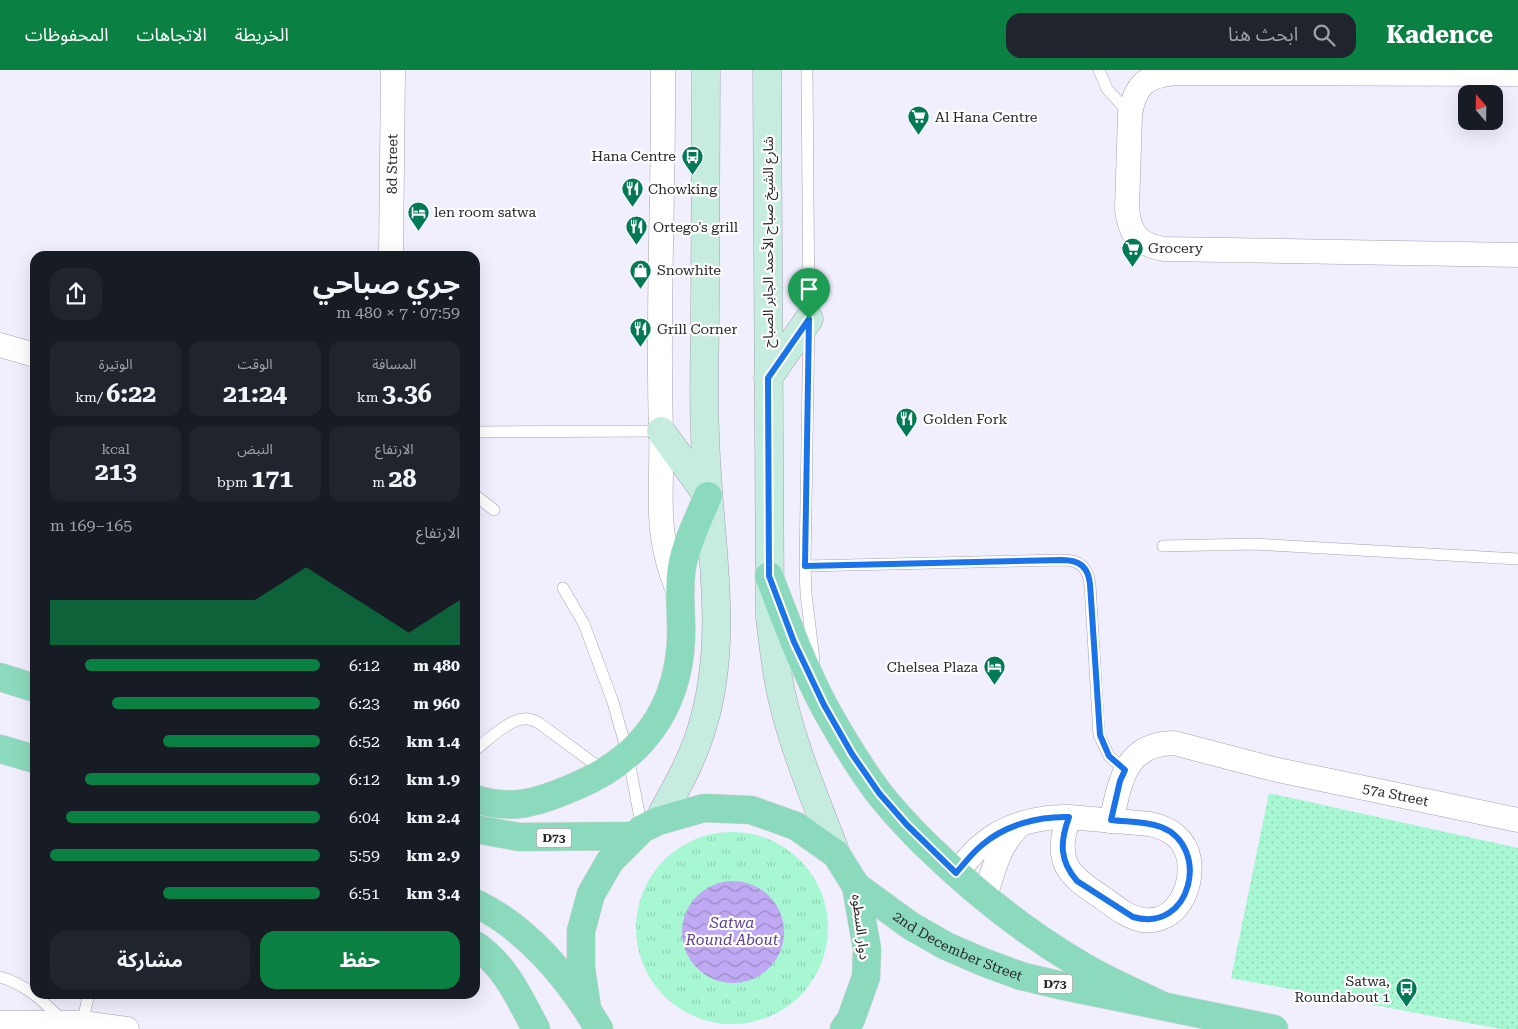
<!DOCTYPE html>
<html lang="ar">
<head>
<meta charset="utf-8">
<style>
	:root { --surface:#171b24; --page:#20242c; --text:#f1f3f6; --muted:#9ea1a6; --accent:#0b8043 }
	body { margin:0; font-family:"Roboto Serif","Noto Sans Arabic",serif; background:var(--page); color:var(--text); direction:rtl; height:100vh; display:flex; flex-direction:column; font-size:19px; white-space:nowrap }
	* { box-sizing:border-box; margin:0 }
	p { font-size:16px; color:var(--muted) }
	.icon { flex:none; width:28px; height:28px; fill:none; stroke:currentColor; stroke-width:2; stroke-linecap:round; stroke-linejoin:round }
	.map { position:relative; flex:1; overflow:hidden; direction:ltr }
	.side { position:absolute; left:30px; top:181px; width:450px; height:748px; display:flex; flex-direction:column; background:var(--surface); border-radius:15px; box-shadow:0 5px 20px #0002; direction:rtl }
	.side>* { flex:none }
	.needle { width:32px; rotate:340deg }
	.controls { position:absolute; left:1458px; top:15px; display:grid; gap:10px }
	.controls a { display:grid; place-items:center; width:45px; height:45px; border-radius:10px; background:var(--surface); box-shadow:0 5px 20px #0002; font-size:25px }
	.pin { position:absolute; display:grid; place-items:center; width:42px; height:42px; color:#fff; margin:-51px -21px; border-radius:50% 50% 50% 0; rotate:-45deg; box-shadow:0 0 5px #0007 }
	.pin .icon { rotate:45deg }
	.round { display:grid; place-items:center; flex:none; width:52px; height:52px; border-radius:15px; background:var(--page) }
	.summary { display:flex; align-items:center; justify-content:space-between; height:85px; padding:0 20px }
	h1 { font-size:28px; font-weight:700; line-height:38px }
	.figures { display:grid; grid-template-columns:repeat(3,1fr); gap:8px; height:85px; padding:5px 20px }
	.figures div { display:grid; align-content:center; border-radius:12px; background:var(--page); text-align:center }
	.figures b { font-size:25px; font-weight:700 }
	.figures small { font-size:14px; font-weight:400 }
	.figures p { font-size:14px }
	.chart { height:140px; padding:10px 20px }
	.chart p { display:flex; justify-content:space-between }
	.chart svg { width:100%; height:90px; margin-top:5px; fill:var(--accent); opacity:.7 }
	.primary-button { display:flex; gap:10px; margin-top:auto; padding:10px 20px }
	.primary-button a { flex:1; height:58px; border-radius:15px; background:var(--accent); color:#fff; font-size:20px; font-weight:700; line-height:58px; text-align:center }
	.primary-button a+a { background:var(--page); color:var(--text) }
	ul { padding:0 20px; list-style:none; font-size:16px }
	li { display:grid; grid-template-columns:80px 60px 1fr; align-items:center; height:38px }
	li i { height:12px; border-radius:6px; background:var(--accent) }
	header { display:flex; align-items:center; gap:30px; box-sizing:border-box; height:70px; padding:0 25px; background:var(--accent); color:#fff }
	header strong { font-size:24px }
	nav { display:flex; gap:28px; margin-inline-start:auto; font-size:18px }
	.search { width:350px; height:45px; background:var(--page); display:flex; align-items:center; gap:12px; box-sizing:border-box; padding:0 18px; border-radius:15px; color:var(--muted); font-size:19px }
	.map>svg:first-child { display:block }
</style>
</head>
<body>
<header>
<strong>Kadence</strong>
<div class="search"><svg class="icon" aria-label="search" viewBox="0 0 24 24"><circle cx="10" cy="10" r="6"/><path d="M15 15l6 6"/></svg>ابحث هنا</div>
<nav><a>الخريطة</a><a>الاتجاهات</a><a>المحفوظات</a></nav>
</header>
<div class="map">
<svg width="1518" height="959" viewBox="0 0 1518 959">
	<defs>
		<pattern id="grass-tufts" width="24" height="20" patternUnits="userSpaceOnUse" patternTransform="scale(1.25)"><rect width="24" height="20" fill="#a7f7d3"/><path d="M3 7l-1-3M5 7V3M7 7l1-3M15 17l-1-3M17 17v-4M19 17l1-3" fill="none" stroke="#90d4b5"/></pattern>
		<pattern id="park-dots" width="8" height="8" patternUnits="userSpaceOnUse" patternTransform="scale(1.25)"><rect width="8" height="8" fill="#a7f7d3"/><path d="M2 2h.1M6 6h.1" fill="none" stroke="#90d4b5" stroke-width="1.8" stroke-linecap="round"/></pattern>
		<pattern id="water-waves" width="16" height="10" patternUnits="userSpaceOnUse" patternTransform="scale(1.25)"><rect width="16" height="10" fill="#bfa9f3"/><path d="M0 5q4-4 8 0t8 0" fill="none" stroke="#9b8ac5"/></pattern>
	</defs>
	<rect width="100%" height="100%" fill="#f1eefd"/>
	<path fill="url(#grass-tufts)" d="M636 858a96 96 0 1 1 192 0a96 96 0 1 1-192 0Z"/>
	<path fill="url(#park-dots)" d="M1269,723l249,55v181h-17l-270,-51z"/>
	<path fill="url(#water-waves)" d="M682 862a51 51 0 1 1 102 0a51 51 0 1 1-102 0Z"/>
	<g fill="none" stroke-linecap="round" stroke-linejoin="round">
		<defs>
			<path id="lane" d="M807,0l2,249 -4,247 1,28 8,66
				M1099,0l8,19 22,24
				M475,362l186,-1
				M475,425l19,15
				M1163,476l90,-2 265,15
				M805,496l257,-6c18,0 26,7 28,25l9,150 10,21 16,14
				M563,518l21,36 29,78 15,53 14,74
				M475,680c13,-10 37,-34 54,-31 5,1 10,4 14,7l61,45
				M0,907c26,7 44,25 63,44
				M82,953l7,-29"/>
			<g id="street">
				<path d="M663,0c1,120 -6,240 -2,359 2,42 -5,87 6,128 3,13 7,24 12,36"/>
				<path d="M1518,4l-344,-1c-29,3 -39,13 -44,41l-3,95c3,26 11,35 37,40l354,6"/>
				<path id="s1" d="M391,186l2,-186"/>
				<path d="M0,275l35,10"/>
				<path id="s2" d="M1111,751c10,-40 13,-77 63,-78l99,26 245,51"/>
				<path d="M956,803c8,-9 16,-20 26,-28 23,-20 57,-29 87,-28l81,7c19,4 36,15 39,36 4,29 -13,64 -46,60 -15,-2 -29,-14 -40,-22 -36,-23 -50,-37 -34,-81"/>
				<path d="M985,827c8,-25 13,-51 33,-70"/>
				<path d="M0,953h82l45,6"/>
			</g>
			<path id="secondary" d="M767,0l3,547c3,27 6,54 12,80 12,53 35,106 54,157
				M768,308l41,-59
				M661,361l47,65
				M658,751c16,-29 33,-58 43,-90 31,-96 6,-198 4,-297 -2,-42 0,-84 0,-126 0,-80 1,-159 1,-238"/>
			<g id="primary">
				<path d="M769,506c17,44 33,88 55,130 16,29 34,59 54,86 14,18 30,35 46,51 47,46 99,88 155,121 26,16 55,28 82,41"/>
				<path d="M0,607l35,11"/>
				<path d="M0,679l35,10"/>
				<path d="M475,729c38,12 64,3 99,-12 65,-27 104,-76 107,-148 1,-24 -3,-48 1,-72 4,-24 17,-49 26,-71"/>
				<path d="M475,759l44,8 115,-1"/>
				<path id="s3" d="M856,816l55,40 35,20 37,16 38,14 38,9 215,44"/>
				<path d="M475,833c53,25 95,77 124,126"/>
				<path d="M475,875c30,20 44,52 61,84"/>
				<path d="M587,938l-6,-39v-38l10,-37 19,-33 32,-32 16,-8 46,-13 47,2 45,16 40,28 20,32 11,63 -1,28 -15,42 -7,10"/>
			</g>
		</defs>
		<use href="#lane" stroke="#a5a1af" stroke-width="12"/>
		<use href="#street" stroke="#a5a1af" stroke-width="25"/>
		<use href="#secondary" stroke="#a5a1af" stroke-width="29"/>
		<use href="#primary" stroke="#d4d4d5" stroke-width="29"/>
		<use href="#lane" stroke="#fff" stroke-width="11"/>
		<use href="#street" stroke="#fff" stroke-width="24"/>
		<use href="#secondary" stroke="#c5ecde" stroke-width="28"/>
		<use href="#primary" stroke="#8cdabd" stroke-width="28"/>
	</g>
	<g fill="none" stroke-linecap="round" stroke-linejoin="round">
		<defs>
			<path id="route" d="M809,249l-4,247 257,-6c18,0 26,7 28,24l10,151 9,21 16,14 -5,11 -9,39c16,2 35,1 50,7 50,19 31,107 -28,90l-56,-36c-18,-21 -17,-39 -8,-64 -30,-1 -64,8 -87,28 -10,8 -18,19 -26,28l-49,-48 -28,-32 -27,-39 -28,-49 -30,-63 -25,-66 -1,-198z"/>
		</defs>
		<use href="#route" stroke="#fff" stroke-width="10"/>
		<use href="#route" stroke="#1a73e8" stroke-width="6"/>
	</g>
	<defs>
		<symbol id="supermarket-pin" viewBox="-11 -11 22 30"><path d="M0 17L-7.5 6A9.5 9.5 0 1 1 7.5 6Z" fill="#027a56" stroke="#fdfdfd"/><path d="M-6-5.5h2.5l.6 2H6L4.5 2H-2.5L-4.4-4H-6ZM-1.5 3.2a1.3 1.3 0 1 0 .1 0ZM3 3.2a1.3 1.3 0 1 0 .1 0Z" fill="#fff"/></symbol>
		<symbol id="bus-pin" viewBox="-11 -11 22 30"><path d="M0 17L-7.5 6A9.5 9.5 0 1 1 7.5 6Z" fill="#027a56" stroke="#fdfdfd"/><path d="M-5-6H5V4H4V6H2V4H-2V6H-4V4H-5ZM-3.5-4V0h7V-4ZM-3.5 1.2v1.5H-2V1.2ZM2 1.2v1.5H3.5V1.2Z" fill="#fff"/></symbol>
		<symbol id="restaurant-pin" viewBox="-11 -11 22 30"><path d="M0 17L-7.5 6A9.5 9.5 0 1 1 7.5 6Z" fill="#027a56" stroke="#fdfdfd"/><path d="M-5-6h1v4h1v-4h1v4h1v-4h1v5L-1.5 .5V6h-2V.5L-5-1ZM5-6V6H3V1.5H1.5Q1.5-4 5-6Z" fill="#fff"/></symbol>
		<symbol id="hotel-pin" viewBox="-11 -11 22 30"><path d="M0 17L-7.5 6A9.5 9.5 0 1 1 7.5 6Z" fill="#027a56" stroke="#fdfdfd"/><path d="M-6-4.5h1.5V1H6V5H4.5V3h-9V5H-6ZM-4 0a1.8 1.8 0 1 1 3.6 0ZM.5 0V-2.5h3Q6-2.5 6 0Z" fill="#fff"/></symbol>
		<symbol id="shop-pin" viewBox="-11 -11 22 30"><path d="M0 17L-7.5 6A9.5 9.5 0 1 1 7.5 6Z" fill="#027a56" stroke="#fdfdfd"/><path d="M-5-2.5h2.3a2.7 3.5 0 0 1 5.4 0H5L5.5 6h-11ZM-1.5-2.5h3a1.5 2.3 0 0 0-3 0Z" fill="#fff"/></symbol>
	</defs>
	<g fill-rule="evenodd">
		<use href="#supermarket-pin" x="906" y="34" width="25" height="34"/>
		<use href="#bus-pin" x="680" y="74" width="25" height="34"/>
		<use href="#restaurant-pin" x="620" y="106" width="25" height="34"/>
		<use href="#hotel-pin" x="406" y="130" width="25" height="34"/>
		<use href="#restaurant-pin" x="624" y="144" width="25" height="34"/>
		<use href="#supermarket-pin" x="1120" y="166" width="25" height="34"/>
		<use href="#shop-pin" x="628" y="188" width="25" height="34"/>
		<use href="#restaurant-pin" x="628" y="246" width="25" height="34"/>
		<use href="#restaurant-pin" x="894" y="336" width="25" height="34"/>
		<use href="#hotel-pin" x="982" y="584" width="25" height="34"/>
		<use href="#bus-pin" x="1394" y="906" width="25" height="34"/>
	</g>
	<g text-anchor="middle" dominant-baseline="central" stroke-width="4.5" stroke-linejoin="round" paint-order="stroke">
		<g fill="#fdfdfd" stroke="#69686c" stroke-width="1">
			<rect x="536.5" y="758.5" width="35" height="19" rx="4"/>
			<rect x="1037.5" y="904.5" width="35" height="19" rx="4"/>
		</g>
		<g font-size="12" font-weight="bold" fill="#29282e">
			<text x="554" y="768">D73</text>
			<text x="1055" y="914">D73</text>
		</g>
		<g font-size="14" fill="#29282e" stroke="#fdfdfd" text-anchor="start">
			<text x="935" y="47">Al Hana Centre</text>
			<text x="676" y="86" text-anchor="end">Hana Centre</text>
			<text x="648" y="119">Chowking</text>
			<text x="434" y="142">len room satwa</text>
			<text x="653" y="157">Ortego's grill</text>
			<text x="1148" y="178">Grocery</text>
			<text x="657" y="200">Snowhite</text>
			<text x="657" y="259">Grill Corner</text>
			<text x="923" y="349">Golden Fork</text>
			<text x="978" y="597" text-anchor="end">Chelsea Plaza</text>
			<text x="1390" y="911" text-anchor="end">Satwa,<tspan x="1390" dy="16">Roundabout 1</tspan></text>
		</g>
		<g font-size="14" fill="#29282e" stroke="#fdfdfd">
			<text stroke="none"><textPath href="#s1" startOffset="92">8d Street</textPath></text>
			<text transform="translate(768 172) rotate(-90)">شارع الشيخ صباح الأحمد الجابر الصباح</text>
			<text stroke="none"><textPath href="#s2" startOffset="339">57a Street</textPath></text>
			<text transform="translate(861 857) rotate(83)">دوار السطوه</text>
			<text stroke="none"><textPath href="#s3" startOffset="119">2nd December Street</textPath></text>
		</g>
		<g font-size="15" font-style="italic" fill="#5d3e94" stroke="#fdfdfd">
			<text x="732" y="853">Satwa<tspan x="732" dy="17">Round About</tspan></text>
		</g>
	</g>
</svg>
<div class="controls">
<a><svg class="needle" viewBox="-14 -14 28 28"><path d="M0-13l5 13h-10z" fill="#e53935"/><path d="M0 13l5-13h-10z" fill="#9ea1a6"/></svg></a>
</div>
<div class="pin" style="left:809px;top:249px;background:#1e9e55"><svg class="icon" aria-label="arrive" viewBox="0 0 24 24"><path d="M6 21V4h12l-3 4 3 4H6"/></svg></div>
<section class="side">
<div class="summary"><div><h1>جري صباحي</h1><p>07:59 · 7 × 480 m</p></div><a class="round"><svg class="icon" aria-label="share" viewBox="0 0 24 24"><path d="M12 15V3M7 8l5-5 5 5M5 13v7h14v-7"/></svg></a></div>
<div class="figures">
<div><p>المسافة</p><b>3.36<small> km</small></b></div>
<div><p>الوقت</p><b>21:24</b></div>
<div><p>الوتيرة</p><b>6:22<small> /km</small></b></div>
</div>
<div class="figures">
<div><p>الارتفاع</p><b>28<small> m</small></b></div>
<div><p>النبض</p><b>171<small> bpm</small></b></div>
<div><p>kcal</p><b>213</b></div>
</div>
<div class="chart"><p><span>الارتفاع</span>165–169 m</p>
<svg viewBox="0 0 160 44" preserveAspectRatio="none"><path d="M0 44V22L10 22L20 22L30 22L40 22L50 22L60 22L70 22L80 22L90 14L100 6L110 14L120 22L130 30L140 38L150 30L160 22V44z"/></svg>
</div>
<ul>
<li><b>480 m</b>6:12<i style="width:87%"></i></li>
<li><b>960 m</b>6:23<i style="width:77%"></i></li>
<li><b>1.4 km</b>6:52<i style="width:58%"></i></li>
<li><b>1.9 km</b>6:12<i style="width:87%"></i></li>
<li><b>2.4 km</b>6:04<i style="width:94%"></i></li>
<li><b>2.9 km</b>5:59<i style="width:100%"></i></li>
<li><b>3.4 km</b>6:51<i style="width:58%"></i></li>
</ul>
<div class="primary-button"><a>حفظ</a><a>مشاركة</a></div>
</section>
</div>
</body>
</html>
